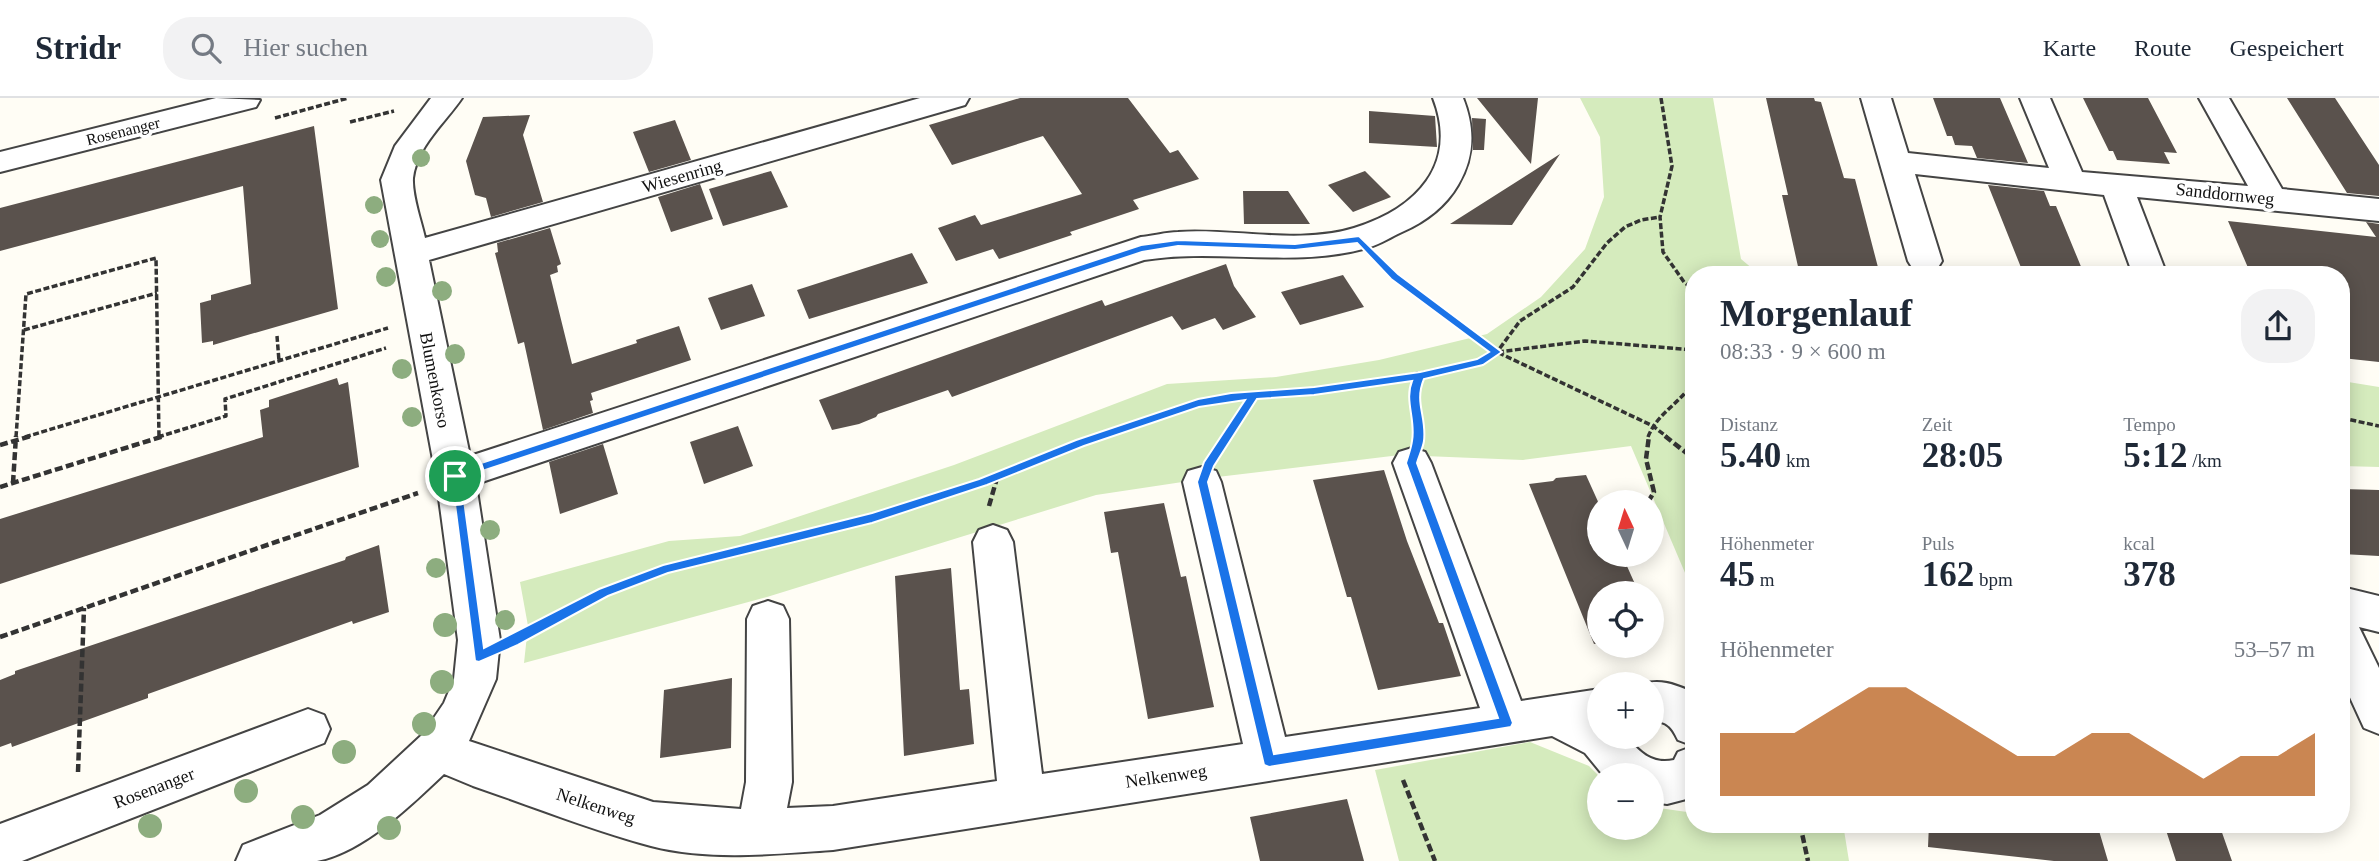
<!DOCTYPE html>
<html lang="de">
<head>
<meta charset="utf-8">
<style>
	:root { --surface:#fff; --page:#f2f2f3; --text:#1f2937; --muted:#747a83; --line:#e0e1e3; --accent:#b45309 }
	body { margin:0; font-family:"Times New Roman",serif; background:var(--page); color:var(--text); height:100vh; display:flex; flex-direction:column; font-size:26px; white-space:nowrap }
	* { box-sizing:border-box; margin:0 }
	p { font-size:23px; color:var(--muted) }
	.icon { flex:none; width:38px; height:38px; fill:none; stroke:currentColor; stroke-width:2; stroke-linecap:round; stroke-linejoin:round }
	.map { position:relative; flex:1; overflow:hidden }
	.sheet { position:absolute; left:1685px; top:168px; width:665px; height:567px; display:flex; flex-direction:column; background:var(--surface); border-radius:28px; box-shadow:0 4px 18px #0003 }
	.sheet>* { flex:none }
	.needle { width:46px; rotate:356deg }
	.fabs { position:absolute; left:1587px; top:392px; display:grid; gap:14px }
	.fabs a { display:grid; place-items:center; width:77px; height:77px; border-radius:50%; background:var(--surface); box-shadow:0 4px 18px #0003; font-size:35px }
	.pin { position:absolute; display:grid; place-items:center; width:60px; height:60px; color:#fff; margin:-30px; border:4px solid #fff; border-radius:50%; box-shadow:0 2px 7px #0007 }
	.round { display:grid; place-items:center; flex:none; width:74px; height:74px; border-radius:28px; background:var(--page) }
	.head { display:flex; align-items:center; justify-content:space-between; height:119px; padding:0 35px }
	h1 { font-size:38px; font-weight:800; line-height:52px }
	.figures { display:grid; grid-template-columns:repeat(3,1fr); gap:10px; height:119px; padding:7px 35px }
	.figures div { display:grid; align-content:center }
	.figures b { font-size:35px; font-weight:800 }
	.figures small { font-size:19px; font-weight:400 }
	.figures p { font-size:19px }
	.chart { height:196px; padding:14px 35px }
	.chart p { display:flex; justify-content:space-between }
	.chart svg { width:100%; height:126px; margin-top:7px; fill:var(--accent); opacity:.7 }
	header { display:flex; align-items:center; gap:42px; box-sizing:border-box; height:98px; padding:0 35px; background:var(--surface); border-bottom:2px solid var(--line) }
	header strong { font-size:33px }
	nav { display:flex; gap:38px; margin-inline-start:auto; font-size:24px }
	.search { width:490px; height:63px; background:var(--page); display:flex; align-items:center; gap:18px; box-sizing:border-box; padding:0 24px; border-radius:28px; color:var(--muted); font-size:26px }
	.map>svg:first-child { display:block }
</style>
</head>
<body>
<header>
<strong>Stridr</strong>
<div class="search"><svg class="icon" aria-label="search" viewBox="0 0 24 24"><circle cx="10" cy="10" r="6"/><path d="M15 15l6 6"/></svg>Hier suchen</div>
<nav><a>Karte</a><a>Route</a><a>Gespeichert</a></nav>
</header>
<div class="map">
<svg width="2379" height="763" viewBox="0 0 2379 763">
	<rect width="100%" height="100%" fill="#fffdf5"/>
	<path fill="#d5ebbd" d="M1580,0h133l28,161 19,16h-66v319l-63,-148 -108,14 -123,-5 -191,23 -113,17 -329,102 -243,66 4,-37 -8,-44 149,-41 71,-5 214,-71 213,-81 109,-7 103,-17 108,-26 54,-37 44,-48 19,-52 -4,-60z
		M2342,283l37,6v80l-37,-1z
		M1530,644l59,24 10,10 1,52h52v-21l42,6v11h149l6,37h-450l-24,-91z"/>
	<path fill="#5a524d" d="M1020,0h108l42,55 8,-3 21,29 -66,21 6,9 -69,23 2,3 -73,24 -6,-10 -37,12 -18,-33 37,-13 6,10 101,-31 -39,-58 -91,29 -23,-40z
		M1477,0h61l-7,66z
		M1766,0h48l1,3 6,1 23,76 11,1 25,96 -81,-4 -17,-76h6z
		M1933,0h67l28,65 -51,-5 -5,-12 -17,-1 -3,-9h-5z
		M2083,0h65l29,55 -13,-1 6,12 -53,-4 -4,-9h-4z
		M2287,0h48l44,67v31l-32,-3z
		M1369,13l66,5 2,31 -68,-4z
		M530,17l-7,20 20,67 -52,15 -5,-19 -11,-3 -9,-34 17,-44z
		M1472,20l14,1 -2,31h-11z
		M675,22l16,40 -42,12 -16,-40z
		M314,28l24,183 -125,36v-4l-11,2 -2,-40 11,-3v-5l40,-11 -8,-98 -243,65v-43z
		M1560,56l-48,71 -62,-1z
		M771,73l17,36 -65,19 -14,-37z
		M1365,73l26,26 -38,15 -25,-27z
		M700,86l13,35 -42,13 -13,-35z
		M1988,87l56,6 6,15h6l26,63h-8l3,6h-53z
		M1243,93h45l22,33h-66z
		M2228,123l148,16 -10,-15 13,2v138l-37,-4v-83h-51l-42,-5z
		M550,130l11,36 -4,2 1,6 -8,3 22,89 65,-21 -1,-3 43,-14 12,34 -100,33 2,7 -3,1 3,12 -50,17 -19,-88 -6,2 -23,-91 3,-1 -1,-9z
		M912,155l16,30 -119,36 -12,-29z
		M1226,166l8,22 22,31 -33,13 -8,-12 -33,12 -10,-14 -220,81 -4,-7 -70,24 -2,3 -17,7 -27,6 -13,-30 283,-100 3,6z
		M1343,177l21,32 -64,18 -19,-33z
		M752,186l13,32 -44,14 -13,-32z
		M337,280l2,7 9,-3 11,85 -359,117v-65l263,-82 -3,-27 9,-3v-7z
		M738,328l15,40 -49,18 -14,-42z
		M603,346l15,50 -58,20 -11,-52z
		M1384,372l23,71 32,82h4l18,53 -83,14 -27,-93h-4l-34,-117z
		M1586,377l14,31v49h22l17,38h-39v50l-6,1 -65,-160 24,-3 3,-3z
		M2342,391l37,1v66l-37,-2z
		M1164,405l17,74 5,-1 28,131 -66,12 -30,-167 -7,1 -7,-41z
		M379,447l10,67 -36,12 -1,-3 -204,73v4l-136,49 -1,-4 -11,4v-67l15,-6v-3l330,-111 1,-3z
		M951,470l9,122 9,-1 5,55 -70,12 -9,-180z
		M732,580l-1,70 -71,10 4,-68z
		M1347,701l17,62h-104l-10,-44z
		M1929,726h168l11,37h-54l-126,-14z
		M2164,726h55l13,37h-56z"/>
	<g fill="none" stroke-linecap="round" stroke-linejoin="round">
		<defs>
			<path id="minor" d="M216,0l44,2 -4,7 -256,65v-20z
				M431,0h31c-17,25 -45,48 -49,80 -1,18 8,42 12,60l495,-140h49l-4,7 -536,155 41,196 671,-219c12,-1 25,-5 37,-5 55,-4 122,13 176,-4 62,-19 105,-63 79,-130h30c12,30 12,58 -5,87 -12,21 -33,37 -56,47 -13,6 -25,14 -39,17 -72,19 -146,-1 -219,11l-668,224 24,156 -4,39 -27,62 184,61 88,7 5,-27 1,-163 6,-13 15,-5 15,5 6,13 3,163 -5,26 46,-2 164,-25 -24,-239 6,-12 14,-5 14,5 6,12 29,232 201,-30 -60,-262 5,-11 14,-4 14,4 5,11 64,255 195,-29 -87,-245 6,-11 13,-4 13,4 6,11 90,238 79,-12v48h27c12,15 25,28 47,23l4,-8 16,-6 -16,-6c-6,-13 -11,-19 -26,-19v-37h-8c17,-6 34,2 49,8l1,1v104l-27,7 -15,-2v-27h-49l-18,-22 -33,-17 -719,114c-59,4 -124,11 -182,-4 -60,-16 -119,-40 -178,-60l-29,-12c-33,31 -80,78 -127,87 -23,0 -56,0 -81,0l7,-16 77,-30 48,-30 55,-51 21,-31 10,-24 4,-39 -22,-164 -55,-296 14,-34z
				M1861,0h30l17,55 141,15 -29,-70h30l32,74 166,14 -49,-88h30l53,91 97,10v22l-242,-24 30,78h-34l-29,-80 -189,-21 27,87 -5,8 -12,4 -12,-4 -5,-8z
				M2342,489l37,9v36l-20,-5 20,41v66l-15,-6 -22,-48z
				M308,611l16,6 6,14 -6,14 -302,118h-22v-37z"/>
		</defs>
		<use href="#minor" stroke="#444" stroke-width="4"/>
		<path stroke="#333" stroke-width="3.5" stroke-dasharray="6 2.5" stroke-linecap="butt" d="M1661,0l11,68 -12,51 3,35 21,30 10,8
			M275,20l73,-20
			M350,24l44,-11
			M1384,167l10,12 103,75 156,74 14,11
			M24,232l133,-37
			M277,238l2,25
			M1498,254l87,-11 109,9
			M2342,320l37,8
			M1418,330l-6,-35 7,-17
			M16,339l10,-143 130,-36 3,179
			M25,339l363,-109
			M158,339l68,-21 -1,-17 161,-51
			M1097,339l101,-34 33,-6 83,-6 165,-28 18,-11 23,-31 53,-34 34,-44 18,-16 16,-7 19,-3
			M1227,339l26,-41
			M1648,339c9,-24 33,-34 46,-56"/>
		<path stroke="#333" stroke-width="4.5" stroke-dasharray="8 3.5" stroke-linecap="butt" d="M1665,338l29,23
			M0,347l31,-9
			M1218,353l10,-15
			M13,385l3,-47
			M0,389l164,-51
			M1648,404l6,-10 -8,-33 3,-23
			M989,408l8,-28
			M0,539l418,-144
			M521,539l82,-44 64,-25 205,-50 111,-36 119,-46
			M78,674l6,-164
			M1403,682l32,81
			M1800,726l8,37"/>
		<use href="#minor" fill="#fff" fill-rule="evenodd"/>
	</g>
	<g fill="#8dad7f">
		<circle cx="421" cy="60" r="9"/>
		<circle cx="374" cy="107" r="9"/>
		<circle cx="380" cy="141" r="9"/>
		<circle cx="386" cy="179" r="10"/>
		<circle cx="442" cy="193" r="10"/>
		<circle cx="455" cy="256" r="10"/>
		<circle cx="402" cy="271" r="10"/>
		<circle cx="412" cy="319" r="10"/>
		<circle cx="490" cy="432" r="10"/>
		<circle cx="436" cy="470" r="10"/>
		<circle cx="505" cy="522" r="10"/>
		<circle cx="445" cy="527" r="12"/>
		<circle cx="442" cy="584" r="12"/>
		<circle cx="424" cy="626" r="12"/>
		<circle cx="344" cy="654" r="12"/>
		<circle cx="246" cy="693" r="12"/>
		<circle cx="303" cy="719" r="12"/>
		<circle cx="150" cy="728" r="12"/>
		<circle cx="389" cy="730" r="12"/>
	</g>
	<path fill="#1a73e8" stroke="#fff" stroke-width="2" fill-rule="evenodd" d="M1359,138l39,38 104,78 -19,13 -59,14c-10,24 3,37 0,62 -1,7 -5,15 -7,22l96,260 -2,4 -242,40 -5,-2 -67,-283 7,-20 41,-62 -46,7 -115,39 -97,39 -115,38 -204,50 -60,23 -90,49 -39,17 -4,-1 -24,-188 690,-228 37,-5 117,4zM1357,145l34,36 98,73 -12,7 -57,13 -106,15 -83,6 -33,6 -122,41 -97,39 -107,34 -209,52 -64,24 -115,59 -23,-170 681,-226 36,-6 117,4zM1412,283c-8,19 4,39 0,60 -1,8 -4,15 -6,22l92,255 -224,36 -66,-272 6,-16 43,-67 57,-4z"/>
	<g text-anchor="middle" dominant-baseline="central" stroke-width="7" stroke-linejoin="round" paint-order="stroke">
		<g font-size="16" fill="#111" stroke="#fff">
			<text transform="translate(123 33) rotate(-14)">Rosenanger</text>
		</g>
		<g font-size="18" fill="#111" stroke="#fff">
			<text transform="translate(682 78) rotate(-16)">Wiesenring</text>
			<text transform="translate(2225 96) rotate(6)">Sanddornweg</text>
			<text transform="translate(435 282) rotate(79)">Blumenkorso</text>
			<text transform="translate(1166 678) rotate(-8)">Nelkenweg</text>
			<text transform="translate(154 690) rotate(-21)">Rosenanger</text>
			<text transform="translate(596 708) rotate(18)">Nelkenweg</text>
		</g>
	</g>
</svg>
<div class="fabs">
<a><svg class="needle" viewBox="-14 -14 28 28"><path d="M0-13l5 13h-10z" fill="#e53935"/><path d="M0 13l5-13h-10z" fill="#747a83"/></svg></a>
<a><svg class="icon" aria-label="locate" viewBox="0 0 24 24"><circle cx="12" cy="12" r="6"/><path d="M12 2v4M12 18v4M2 12h4M18 12h4"/></svg></a>
<a>+</a>
<a>−</a>
</div>
<div class="pin" style="left:455px;top:378px;background:#1e9e55"><svg class="icon" aria-label="arrive" viewBox="0 0 24 24"><path d="M6 21V4h12l-3 4 3 4H6"/></svg></div>
<section class="sheet">
<div class="head"><div><h1>Morgenlauf</h1><p>08:33 · 9 × 600 m</p></div><a class="round"><svg class="icon" aria-label="share" viewBox="0 0 24 24"><path d="M12 15V3M7 8l5-5 5 5M5 13v7h14v-7"/></svg></a></div>
<div class="figures">
<div><p>Distanz</p><b>5.40<small> km</small></b></div>
<div><p>Zeit</p><b>28:05</b></div>
<div><p>Tempo</p><b>5:12<small> /km</small></b></div>
</div>
<div class="figures">
<div><p>Höhenmeter</p><b>45<small> m</small></b></div>
<div><p>Puls</p><b>162<small> bpm</small></b></div>
<div><p>kcal</p><b>378</b></div>
</div>
<div class="chart"><p><span>Höhenmeter</span>53–57 m</p>
<svg viewBox="0 0 160 44" preserveAspectRatio="none"><path d="M0 44V22L10 22L20 22L30 14L40 6L50 6L60 14L70 22L80 30L90 30L100 22L110 22L120 30L130 38L140 30L150 30L160 22V44z"/></svg>
</div>
</section>
</div>
</body>
</html>
